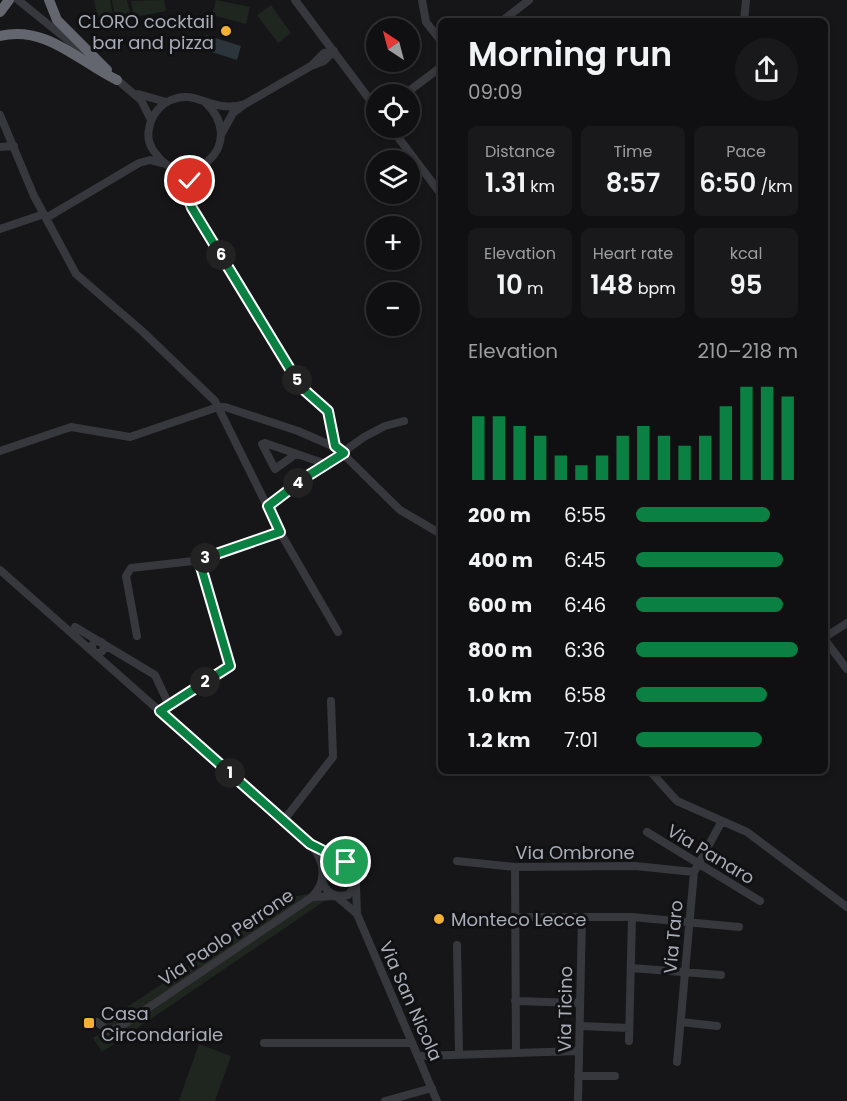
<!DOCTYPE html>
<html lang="en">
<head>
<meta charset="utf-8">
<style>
	:root { --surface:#101012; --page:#19191b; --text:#f1f3f6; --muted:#9c9d9f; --line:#303032; --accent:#0b8043 }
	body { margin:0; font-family:Poppins,sans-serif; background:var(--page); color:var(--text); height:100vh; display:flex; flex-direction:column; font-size:22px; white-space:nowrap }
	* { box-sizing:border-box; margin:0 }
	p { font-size:20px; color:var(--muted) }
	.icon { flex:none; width:33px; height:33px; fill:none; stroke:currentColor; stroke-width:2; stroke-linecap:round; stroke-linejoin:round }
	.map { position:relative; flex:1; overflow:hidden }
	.sheet { position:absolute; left:438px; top:18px; width:390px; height:756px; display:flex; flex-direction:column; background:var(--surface); border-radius:9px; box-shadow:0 3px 9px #0003,0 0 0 2px var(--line) }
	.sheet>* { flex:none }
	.needle { width:39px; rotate:324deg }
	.tools { position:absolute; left:366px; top:18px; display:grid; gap:12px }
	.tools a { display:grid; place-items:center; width:54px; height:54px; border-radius:50%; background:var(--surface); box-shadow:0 3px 9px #0003,0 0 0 2px var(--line); font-size:30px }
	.pin { position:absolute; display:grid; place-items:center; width:51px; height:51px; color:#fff; margin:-26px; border:3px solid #fff; border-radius:50%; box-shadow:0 2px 6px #0007 }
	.km { position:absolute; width:30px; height:30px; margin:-15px; border-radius:50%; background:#222; color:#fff; font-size:16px; line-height:30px; text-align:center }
	.round { display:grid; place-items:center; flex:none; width:63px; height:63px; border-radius:32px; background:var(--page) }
	.overview { display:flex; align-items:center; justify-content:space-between; height:102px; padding:0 30px }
	h1 { font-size:33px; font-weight:600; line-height:45px }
	.stats { display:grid; grid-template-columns:repeat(3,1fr); gap:9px; height:102px; padding:6px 30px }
	.stats div { display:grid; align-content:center; border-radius:9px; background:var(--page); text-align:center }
	.stats b { font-size:26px; font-weight:600 }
	.stats small { font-size:16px; font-weight:400 }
	.stats p { font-size:16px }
	.chart { height:168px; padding:12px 30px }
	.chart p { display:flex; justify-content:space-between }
	.chart svg { width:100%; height:108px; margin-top:6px; stroke:var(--accent); stroke-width:6 }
	ul { padding:0 30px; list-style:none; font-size:20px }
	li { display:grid; grid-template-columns:96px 72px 1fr; align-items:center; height:45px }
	li i { height:15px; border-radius:8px; background:var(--accent) }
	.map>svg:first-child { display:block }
</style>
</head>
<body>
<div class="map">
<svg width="847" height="1101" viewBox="0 0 847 1101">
	<rect width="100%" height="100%" fill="#161618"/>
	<path fill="#1e261f" d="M94,0h16l3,17 -15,2z
		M112,0h15l3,13 -15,3z
		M164,0l2,11 -32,6 -3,-16z
		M216,0l34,7 -4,17 -34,-9z
		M271,5l20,28 -13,10 -21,-28z
		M312,893l-197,133 -6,2 -7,-4 190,-127z
		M329,898l-227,154 -9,-14 9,-6 8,2 9,-4 194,-131z
		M199,1044l32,12 -16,45h-34l-2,-1z"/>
	<path fill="#2c353c" d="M206,35l35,11 -4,14 -35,-11z"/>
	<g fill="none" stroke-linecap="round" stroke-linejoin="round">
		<path stroke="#37383d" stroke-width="8" d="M18,0l67,54
			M295,0l81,108
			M422,0l4,22 15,19
			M502,21l27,-21
			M744,21l2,-21
			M312,65l12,-12 10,-2
			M115,78l26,22 10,20
			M138,94l28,8
			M405,94l36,-27
			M205,102c46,43 -19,95 -49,52 -6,-7 -9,-16 -7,-25 2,-14 12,-26 25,-30 24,-9 38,15 71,5
			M0,115l34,81 42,78 66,57 73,70 3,6h7l73,24 39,17 63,62 41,24
			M391,128l50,66
			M222,133l11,-20 12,-9 66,-38 13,-5 10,-10
			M0,147l14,-1
			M175,169l12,15 3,21 7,14 41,60 63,108 27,24 7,35
			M189,189l3,-12 11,-11
			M46,218l93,-55 11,-3 11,3
			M0,229l44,-15
			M0,451l71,-24 59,10 88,-30 62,125 -78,28 -71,8 -5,8 11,60
			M296,454l-21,15 -13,-25 3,-1 61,21
			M268,506l96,-69 21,-11 19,-5
			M280,532l58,100
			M0,570l310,274 36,18
			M75,627l80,48 14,30
			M825,637l22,-14
			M825,640l22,29
			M92 647a6 6 0 1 1 12 0a6 6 0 1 1-12 0Z
			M160,711l70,-45 -31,-106
			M650,771l27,30 70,31 100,75
			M284,820l49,-63 -2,-56
			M647,832l113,69
			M457,861l58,6 120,-1 59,6
			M515,867l1,185
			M322,879c3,14 13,19 26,16l8,-10v-13l-10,-10h-13l-10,10
			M356,885l1,29 80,187
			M312,897l24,-1 20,17
			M515,917h117l107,10
			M457,945l2,108
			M631,968l90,7
			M515,1001l65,2
			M97,1022l11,9 12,-4 192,-130c15,-15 13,-34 1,-50
			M681,1022l36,4
			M580,1026l49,2
			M629,1041l3,-124
			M264,1043h148
			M418,1056l161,-5
			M677,1062l17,-190 28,-51
			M578,1076h37
			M385,1101l47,-13
			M578,1101l4,-183"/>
		<path stroke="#63666e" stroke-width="10" d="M49,0l8,20 50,50
			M0,12l9,-12
			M0,36c46,-11 78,25 117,44"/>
	</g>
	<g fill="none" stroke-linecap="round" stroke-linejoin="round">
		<defs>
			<path id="route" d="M190,181l-1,19 3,8 109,179 27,24 7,35 9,7 -38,24 -38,29 12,26 -81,28 31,106 -70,45 150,133 36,18"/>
		</defs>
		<use href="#route" stroke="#fff" stroke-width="12"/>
		<use href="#route" stroke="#0b8043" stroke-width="8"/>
	</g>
	<g fill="#f2b134" stroke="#111113" stroke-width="2">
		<circle cx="226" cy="31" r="6"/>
		<circle cx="439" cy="919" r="6"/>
		<rect x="83" y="1017" width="12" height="12" rx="3"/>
	</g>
	<g text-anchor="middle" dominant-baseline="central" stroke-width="6" stroke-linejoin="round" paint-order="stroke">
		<g font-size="18" fill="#a8adb8" stroke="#111113" text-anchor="start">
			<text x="214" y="21" text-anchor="end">CLORO cocktail<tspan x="214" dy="21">bar and pizza</tspan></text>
			<text x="451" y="919">Monteco Lecce</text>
			<text x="101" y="1013">Casa<tspan x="101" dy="21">Circondariale</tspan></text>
		</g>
		<g font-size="18" fill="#a8adb8" stroke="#111113">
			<text x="575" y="852">Via Ombrone</text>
			<text transform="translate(711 854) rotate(31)">Via Panaro</text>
			<text transform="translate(226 937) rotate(-34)">Via Paolo Perrone</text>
			<text transform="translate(673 937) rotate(-85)">Via Taro</text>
			<text transform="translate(411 1001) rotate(66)">Via San Nicola</text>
			<text transform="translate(565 1009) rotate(-89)">Via Ticino</text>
		</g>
	</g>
</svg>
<div class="tools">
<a><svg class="needle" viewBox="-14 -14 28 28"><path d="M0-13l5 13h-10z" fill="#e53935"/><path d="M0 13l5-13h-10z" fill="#9c9d9f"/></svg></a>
<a><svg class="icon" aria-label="locate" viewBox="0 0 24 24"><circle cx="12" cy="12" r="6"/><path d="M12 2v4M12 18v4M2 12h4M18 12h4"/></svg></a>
<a><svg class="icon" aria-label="layers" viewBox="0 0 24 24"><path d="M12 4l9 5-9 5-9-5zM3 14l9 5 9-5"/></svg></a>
<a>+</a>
<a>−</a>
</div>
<div class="pin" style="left:346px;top:862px;background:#1e9e55"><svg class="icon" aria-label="arrive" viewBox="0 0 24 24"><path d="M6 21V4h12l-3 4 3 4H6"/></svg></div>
<div class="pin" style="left:190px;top:181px;background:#d93025"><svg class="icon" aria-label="check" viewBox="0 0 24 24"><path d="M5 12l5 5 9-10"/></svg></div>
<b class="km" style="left:230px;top:773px">1</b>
<b class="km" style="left:205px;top:682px">2</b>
<b class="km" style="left:205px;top:558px">3</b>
<b class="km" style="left:298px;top:483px">4</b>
<b class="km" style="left:297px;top:380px">5</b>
<b class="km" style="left:221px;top:255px">6</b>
<section class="sheet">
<div class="overview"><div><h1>Morning run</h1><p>09:09</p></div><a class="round"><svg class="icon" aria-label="share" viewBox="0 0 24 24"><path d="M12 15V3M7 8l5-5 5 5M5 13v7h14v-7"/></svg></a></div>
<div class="stats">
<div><p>Distance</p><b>1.31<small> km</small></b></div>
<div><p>Time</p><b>8:57</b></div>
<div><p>Pace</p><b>6:50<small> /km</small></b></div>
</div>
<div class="stats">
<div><p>Elevation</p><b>10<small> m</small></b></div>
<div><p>Heart rate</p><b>148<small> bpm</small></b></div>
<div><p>kcal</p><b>95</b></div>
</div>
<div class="chart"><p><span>Elevation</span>210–218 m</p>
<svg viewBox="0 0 160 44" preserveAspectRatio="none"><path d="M5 44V18M15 44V18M25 44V22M35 44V26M45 44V34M55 44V38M65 44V34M75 44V26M85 44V22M95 44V26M105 44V30M115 44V26M125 44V14M135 44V6M145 44V6M155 44V10"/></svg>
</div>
<ul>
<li><b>200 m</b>6:55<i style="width:83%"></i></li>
<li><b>400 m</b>6:45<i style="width:91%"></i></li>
<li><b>600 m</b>6:46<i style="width:91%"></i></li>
<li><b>800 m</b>6:36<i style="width:100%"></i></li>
<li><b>1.0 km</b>6:58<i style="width:81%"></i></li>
<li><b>1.2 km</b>7:01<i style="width:78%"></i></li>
</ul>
</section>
</div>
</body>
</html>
